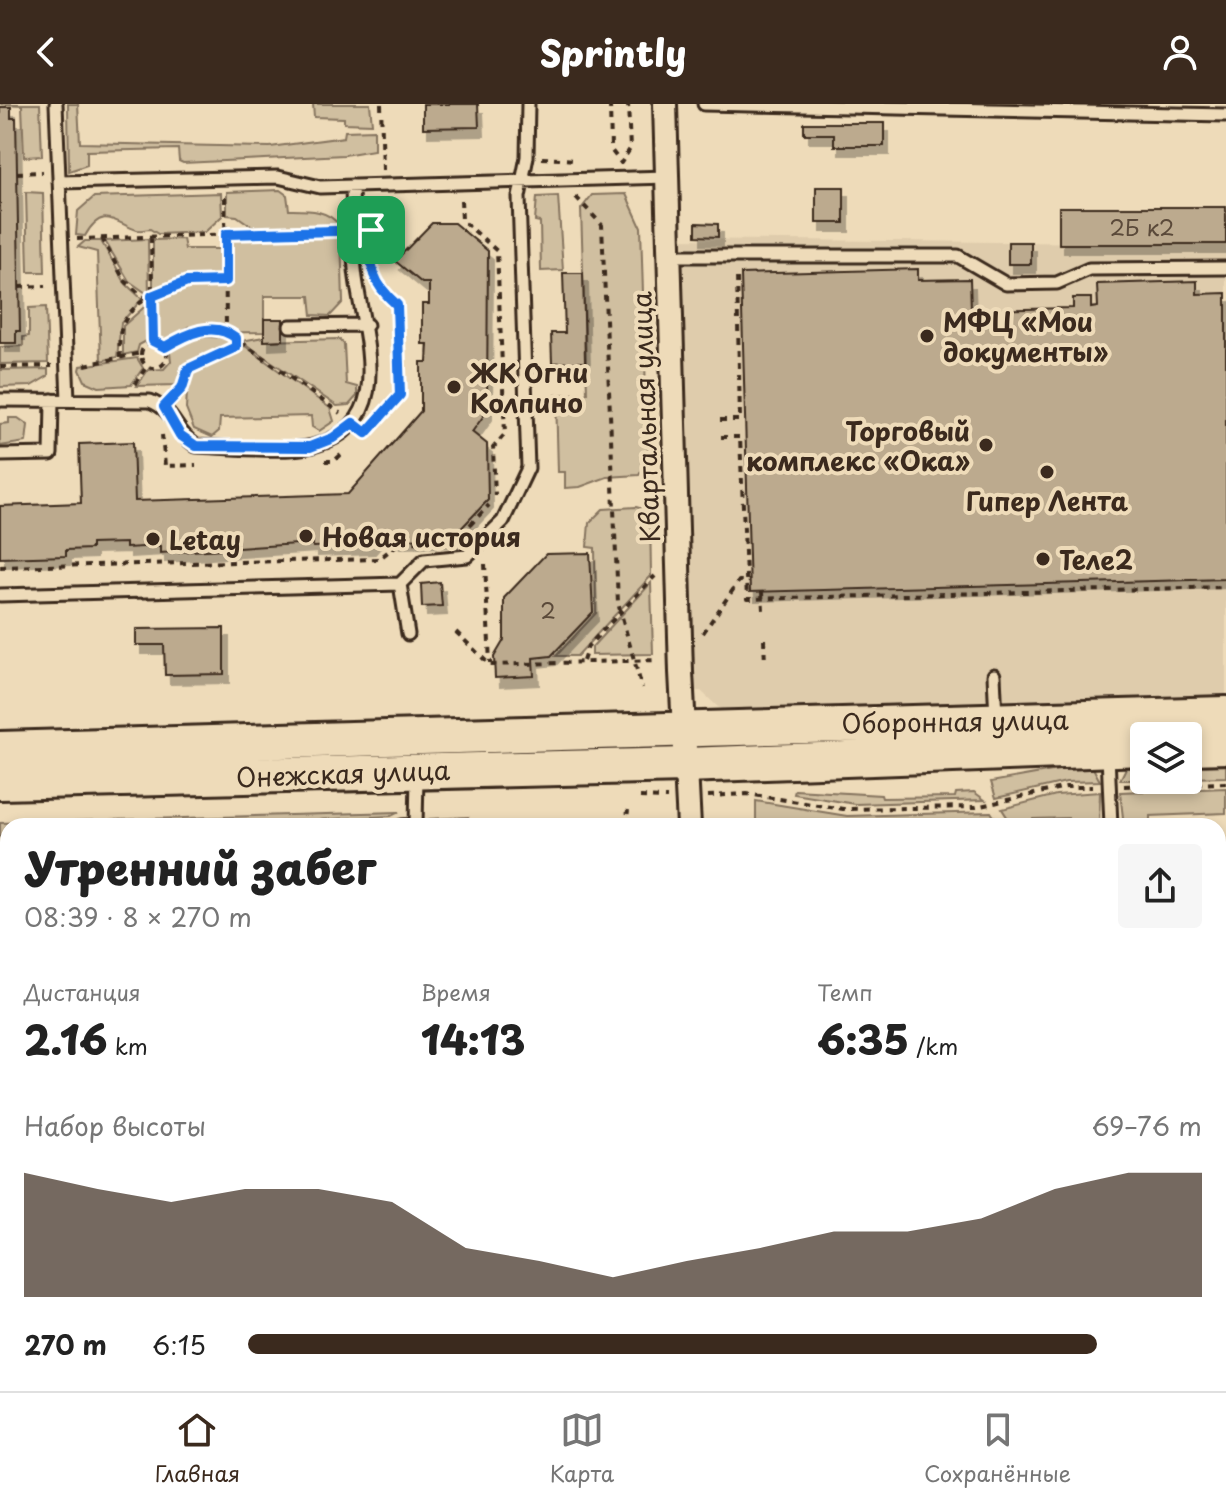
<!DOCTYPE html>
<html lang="ru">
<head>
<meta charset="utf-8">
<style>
	:root { --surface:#fff; --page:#f6f6f6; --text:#222; --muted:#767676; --line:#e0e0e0; --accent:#3b2a1e }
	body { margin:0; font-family:"Playpen Sans",sans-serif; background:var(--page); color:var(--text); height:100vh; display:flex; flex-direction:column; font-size:30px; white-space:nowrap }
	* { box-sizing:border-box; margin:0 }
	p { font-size:26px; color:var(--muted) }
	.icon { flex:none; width:44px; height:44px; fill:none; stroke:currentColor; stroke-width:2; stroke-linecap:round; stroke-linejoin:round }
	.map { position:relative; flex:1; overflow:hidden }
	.side { position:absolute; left:0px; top:714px; width:1226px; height:574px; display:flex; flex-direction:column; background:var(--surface); border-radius:24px 24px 0 0; box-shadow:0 4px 12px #0003 }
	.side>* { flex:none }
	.fabs { position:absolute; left:1130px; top:618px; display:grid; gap:16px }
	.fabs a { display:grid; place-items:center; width:72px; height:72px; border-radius:8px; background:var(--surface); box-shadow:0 4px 12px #0003; font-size:40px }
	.pin { position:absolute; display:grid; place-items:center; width:68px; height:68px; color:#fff; margin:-34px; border-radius:16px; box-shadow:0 4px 12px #0006 }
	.round { display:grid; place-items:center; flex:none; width:84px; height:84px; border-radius:8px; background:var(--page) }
	.overview { display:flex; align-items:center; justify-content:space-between; height:136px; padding:0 24px }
	h1 { font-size:44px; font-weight:800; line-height:60px }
	.stats { display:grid; grid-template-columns:repeat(3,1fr); gap:12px; height:136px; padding:8px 24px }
	.stats div { display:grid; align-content:center }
	.stats b { font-size:40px; font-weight:800 }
	.stats small { font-size:22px; font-weight:400 }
	.stats p { font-size:22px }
	.chart { height:224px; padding:16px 24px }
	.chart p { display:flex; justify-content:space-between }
	.chart svg { width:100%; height:144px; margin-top:8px; fill:var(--accent); opacity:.7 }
	ul { padding:0 24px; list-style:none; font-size:26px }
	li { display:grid; grid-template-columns:128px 96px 1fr; align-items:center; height:60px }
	li i { height:20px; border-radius:10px; background:var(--accent) }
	header { display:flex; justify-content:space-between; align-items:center; height:104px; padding:0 24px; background:var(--accent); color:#fff; font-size:36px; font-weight:800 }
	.tabs { display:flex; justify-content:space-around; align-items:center; height:112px; border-top:2px solid var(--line); background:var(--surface); font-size:22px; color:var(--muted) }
	.tabs a { display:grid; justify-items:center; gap:4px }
	.tabs .selected { color:var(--accent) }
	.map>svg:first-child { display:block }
</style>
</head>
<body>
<header><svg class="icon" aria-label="back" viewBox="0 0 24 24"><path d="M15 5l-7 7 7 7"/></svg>Sprintly<svg class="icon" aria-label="person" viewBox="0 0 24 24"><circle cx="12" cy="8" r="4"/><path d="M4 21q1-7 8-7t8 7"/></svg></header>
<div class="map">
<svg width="1226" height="1287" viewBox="0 0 1226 1287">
	<defs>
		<filter id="shadow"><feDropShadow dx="5" dy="9" stdDeviation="0" flood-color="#0004"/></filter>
	</defs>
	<rect width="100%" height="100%" fill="#eedbb9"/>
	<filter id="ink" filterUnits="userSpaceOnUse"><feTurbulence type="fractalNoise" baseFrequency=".0125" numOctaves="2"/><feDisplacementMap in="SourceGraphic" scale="16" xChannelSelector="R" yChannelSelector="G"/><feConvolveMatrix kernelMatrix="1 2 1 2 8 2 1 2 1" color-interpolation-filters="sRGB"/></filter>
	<g filter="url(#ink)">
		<path fill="#dfccac" d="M672,135l554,5v454l-495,14 -13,-5 -17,-16h-13z"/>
		<path fill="#d0bfa0" stroke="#86745f" stroke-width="2" d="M0,0h40l2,52 -18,1 -2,-52z
			M68,0h10l2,39 190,4 74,-10 1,-6 29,-1v20l-30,5 -161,8 -4,-2 -1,-12 -91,2v14l-18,6z
			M313,0h57l2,20 -28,-1v-5l-30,-1z
			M280,86l7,5 2,15c19,0 39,-1 51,16l-83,4 -20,-14 -10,-1v-23z
			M26,88l17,1 2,79h-17z
			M221,89l1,23 -17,16 -47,2 -8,-5c-4,0 -9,2 -13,1 -19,-5 -34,-27 -52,6l-9,-1 2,-24 16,-14z
			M626,90l15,33 7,233 -9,15 -32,2 -27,10 -15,1v-16h-7l-2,-77 31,-2 -6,-184 11,-14z
			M558,92l5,74 -22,1 -1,-49 -5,-1 2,-24z
			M341,129l2,69 -13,14 -18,-1 -2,-19h-46v36l-75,1 -1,-6 -21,15 -12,-4 -1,-41 33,-14 -1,-3 -33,13v-53l30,-1 2,10h43l1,-12z
			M148,135l1,56 -20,-14 -24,-40z
			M85,137h16l25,43 16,15 -21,24 -4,34 -16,4 -4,-109 -19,-5z
			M151,197l1,37 -13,7 -2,7 -14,3v-29z
			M46,203l2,56 -48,1v-17l23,-1v-9l6,-1v-28z
			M187,232l46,2 -2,7 -38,17 -16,23 -40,1 11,-16 16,-1 7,-8 -2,-16z
			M264,233l1,4 74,-2 5,5 2,40 11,3v9l-8,9 -12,1 -96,-65z
			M245,242l85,62 4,13 -15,10 -7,-4 -1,-11 -91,2 -1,13 -7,6 -18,-8 -8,-20 2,-37 8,-8z
			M137,254l6,10 -12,17 -32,2 -14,-6 -5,-11 1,-4z
			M48,265v7l-17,10 -31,1v-17z
			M9,314h9l10,7 -2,17 -26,4v-22l9,-1z
			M636,403l14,4 1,65 -74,80h-21l40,-43 -1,-65 -8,-1 2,-24 14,-14z
			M651,479l2,71 -61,1v-8z
			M1226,661v12l-38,1v-12z
			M1144,663v13h-24l6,-12z
			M1093,664l7,13 -34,1 -70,16 -5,-16 72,-13z
			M1226,684v25l-76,3v10h-26l-4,-34z
			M795,686l86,5 1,3 73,-1 1,-4 18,-1 11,8 -130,4 -61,-10z
			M1100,688l-1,34h-30l-1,-8 -35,1 -1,7h-19l-11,-17 54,-14z
			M756,697l91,15 144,-4 9,14h-244z
			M399,708l-8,4 -189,10h-194v10l-8,1v-14z
			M468,713l-2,9h-32l-4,-7z
			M8,776v42l-8,1v-42z
			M8,1007v94h-8v-93z
			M349,1280h83l1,7h-83z
			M644,1280h68l1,7h-68z
			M739,1280h37v7h-36z"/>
		<path fill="#bcaa8e" stroke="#3b2a1e" stroke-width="2" filter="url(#shadow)" d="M423,0h55l1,23 -56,1z
			M0,3h11v11h5l4,213h-4v12h-16z
			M804,19h80v23h-50v-12h-30z
			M816,83h28v36h-28z
			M1059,103h167v37h-167z
			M432,119h22l34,28 -1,160 -15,21 15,12 1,56 -36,38 -57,1 -11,-10 -14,16 -57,2v-4l-153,10v-7l-34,2v-5l-35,1v5l-25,1v6l-66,2v-52l81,-3 -2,-59 54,-2 2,59 213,-7 73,-83v-49h6l1,-18h-6v-40h7v-21h-7l-27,-22z
			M696,119l22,1v13l-22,-1z
			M1008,138h23v22h-23z
			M918,165v11l52,-1 1,31 102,-2v-10h18v10l7,-1 -1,-23 100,-3v13l29,-1v286l-476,13 -9,-318z
			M563,169h20l2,89 -33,1 -1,-30h14z
			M264,215h19v21l-19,1z
			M590,449l3,59 -42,44 -18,2 1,18 -39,2 -1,-21 10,-17v-42l42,-44z
			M440,478l2,24 -20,1 -1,-23z
			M224,524v46l-59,1 -1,-30h-28v-16z
			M1218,812h8v48h-8z
			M0,859h8v45h-8z
			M0,1151h8v45h-8z
			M252,1280h53l1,7h-53z
			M485,1280h56v1h-5v6h-51z
			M598,1280h24l1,7h-25z
			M845,1280h359v7h-359z"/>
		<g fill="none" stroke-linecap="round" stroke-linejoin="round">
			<defs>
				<path id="lane" d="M56,0l12,296
					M704,0l522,11
					M59,78l219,-5 42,10 348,-10
					M669,152h289l48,28 51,-1 32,-14 137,-1
					M290,222l77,-1
					M0,296l150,1c26,10 23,29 46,45 29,1 90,7 117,0 84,-22 51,-108 43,-168 -4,-30 -3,-62 -4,-92
					M0,351l51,-1 1,-54
					M400,480l8,50
					M0,491l400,-11 24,-24 43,-4 36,-35 25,-53 -9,-271 8,-40 1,-53
					M994,571l2,43
					M1108,651l3,71
					M402,722l13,-1
					M416,722l1,-51
					M0,748h8
					M1218,905l8,-1
					M1218,956l8,232
					M0,993h8
					M0,1112h8
					M1218,1213l8,-1
					M0,1244h8
					M209,1280l1,7
					M338,1280v7
					M447,1280v7
					M585,1280l1,7"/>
				<path id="street" d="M665,0l16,568 8,154
					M726,1280l1,7"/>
				<path id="primary" d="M1188,643l38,-1
					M0,645l1226,-35
					M0,678l685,-17 459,-17"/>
			</defs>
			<use href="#lane" stroke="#3b2a1e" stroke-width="17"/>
			<use href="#street" stroke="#3b2a1e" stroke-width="28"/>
			<use href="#primary" stroke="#3b2a1e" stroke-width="40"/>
			<path stroke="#3b2a1e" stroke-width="4" stroke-dasharray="6 6" stroke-linecap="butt" d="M381,0l2,66
				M610,0l1,46 10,13 9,-14 -2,-45
				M542,54l35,2
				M17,69l26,-1
				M225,93l1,134
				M576,93l26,28 16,378 24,85
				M461,96l1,20 35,31 8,183 -12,14 2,47
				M371,116l13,-18
				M151,133l2,104
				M102,134l22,42 23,20
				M77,135l259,-8
				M19,183l27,-1
				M141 251a13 13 0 1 1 26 0a13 13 0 1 1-26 0Z
				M165,243l28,-16h33l114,82
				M120,254c0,-10 -2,-22 2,-31 14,-39 70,-45 104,-46
				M85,261l56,-12
				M0,263l52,-1
				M135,280l12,-18
				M174,292l8,-8 6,-19 48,-22v-9
				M720,316h20l-3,-146
				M375,320l25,-29 -3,-90 -21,-21
				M162,331l3,31 31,-1
				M721,333h19l7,162 479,-12
				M325,357h9l8,-7
				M470,421l19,-20
				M485,460l5,99
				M0,463l379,-8 20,-16 21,-1
				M762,488l1,18
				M456,528l34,33 168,-5
				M703,529l36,-52h11
				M764,535l1,25
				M583,557l5,-15 67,-70
				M1124,682l102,-3
				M708,692l39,-2 96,15 133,-2 90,-20h26
				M640,693l27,1
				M626,722l2,-16
				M1218,771h8
				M0,832l8,-1
				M1218,1246l2,41
				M639,1280v7"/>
			<use href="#lane" stroke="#eedbb9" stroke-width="11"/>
			<use href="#street" stroke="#eedbb9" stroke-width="22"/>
			<use href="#primary" stroke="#eedbb9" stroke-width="34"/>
		</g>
	</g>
	<g fill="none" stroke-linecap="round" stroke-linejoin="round" filter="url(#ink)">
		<defs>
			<path id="route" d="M371,126c0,37 -3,49 26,75l3,90 -34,38 -13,-10 -20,15 -23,9 -114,-1 -16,-11 -16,-28 18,-19 6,-19 48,-22v-9c-23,-18 -49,-4 -71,9l-12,-6 -1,-45 35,-14 39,-1v-47z"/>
		</defs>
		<use href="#route" stroke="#fff" stroke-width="16"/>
		<use href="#route" stroke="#1a73e8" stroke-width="10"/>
	</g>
	<g fill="#3b2a1e" stroke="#eedbb9" stroke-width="3">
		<circle cx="927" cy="232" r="8"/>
		<circle cx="454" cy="283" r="8"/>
		<circle cx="986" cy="341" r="8"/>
		<circle cx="1047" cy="368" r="8"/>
		<circle cx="306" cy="432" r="8"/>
		<circle cx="153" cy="435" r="8"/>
		<circle cx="1043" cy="455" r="8"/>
	</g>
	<g text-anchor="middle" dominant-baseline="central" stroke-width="8" stroke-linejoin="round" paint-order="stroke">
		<g font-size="22" fill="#5b4a3a">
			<text x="1142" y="122">2Б к2</text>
			<text x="548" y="505">2</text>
		</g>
		<g font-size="26" font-weight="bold" fill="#3b2a1e" stroke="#eedbb9" text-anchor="start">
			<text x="943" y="217">МФЦ «Мои<tspan x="943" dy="30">документы»</tspan></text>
			<text x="470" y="268">ЖК Огни<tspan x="470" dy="30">Колпино</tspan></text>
			<text x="970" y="326" text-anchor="end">Торговый<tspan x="970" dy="30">комплекс «Ока»</tspan></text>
			<text x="1047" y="396" text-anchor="middle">Гипер Лента</text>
			<text x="322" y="432">Новая история</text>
			<text x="169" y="435">Letay</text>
			<text x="1059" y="455">Теле2</text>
		</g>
		<g font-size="26" fill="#3b2a1e" stroke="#eedbb9">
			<text transform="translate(645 313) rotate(-92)">Квартальная улица</text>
			<text transform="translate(955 617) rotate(-1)">Оборонная улица</text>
			<text transform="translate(343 669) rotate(-2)">Онежская улица</text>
		</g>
	</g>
</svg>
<div class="fabs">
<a><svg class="icon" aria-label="layers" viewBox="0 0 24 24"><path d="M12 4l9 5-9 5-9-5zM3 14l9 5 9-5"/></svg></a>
</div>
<div class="pin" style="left:371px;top:126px;background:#1e9e55"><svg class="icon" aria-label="arrive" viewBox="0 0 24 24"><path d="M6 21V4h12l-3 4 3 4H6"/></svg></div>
<section class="side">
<div class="overview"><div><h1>Утренний забег</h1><p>08:39 · 8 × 270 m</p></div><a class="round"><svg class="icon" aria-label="share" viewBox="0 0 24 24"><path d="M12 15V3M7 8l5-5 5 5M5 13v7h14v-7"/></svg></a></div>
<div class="stats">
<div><p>Дистанция</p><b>2.16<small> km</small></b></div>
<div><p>Время</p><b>14:13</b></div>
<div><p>Темп</p><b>6:35<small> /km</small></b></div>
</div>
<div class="chart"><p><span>Набор высоты</span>69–76 m</p>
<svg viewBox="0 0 160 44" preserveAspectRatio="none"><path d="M0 44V6L10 11L20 15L30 11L40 11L50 15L60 29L70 33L80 38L90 33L100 29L110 24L120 24L130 20L140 11L150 6L160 6V44z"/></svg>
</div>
<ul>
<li><b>270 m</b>6:15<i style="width:89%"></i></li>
</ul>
</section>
</div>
<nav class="tabs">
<a class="selected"><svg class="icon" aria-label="home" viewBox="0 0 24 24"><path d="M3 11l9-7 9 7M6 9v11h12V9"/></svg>Главная</a>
<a><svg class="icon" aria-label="map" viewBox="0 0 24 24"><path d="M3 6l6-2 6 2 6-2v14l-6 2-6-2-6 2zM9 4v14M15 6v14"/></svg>Карта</a>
<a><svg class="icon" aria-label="saved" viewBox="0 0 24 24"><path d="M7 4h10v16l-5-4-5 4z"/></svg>Сохранённые</a>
</nav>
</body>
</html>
